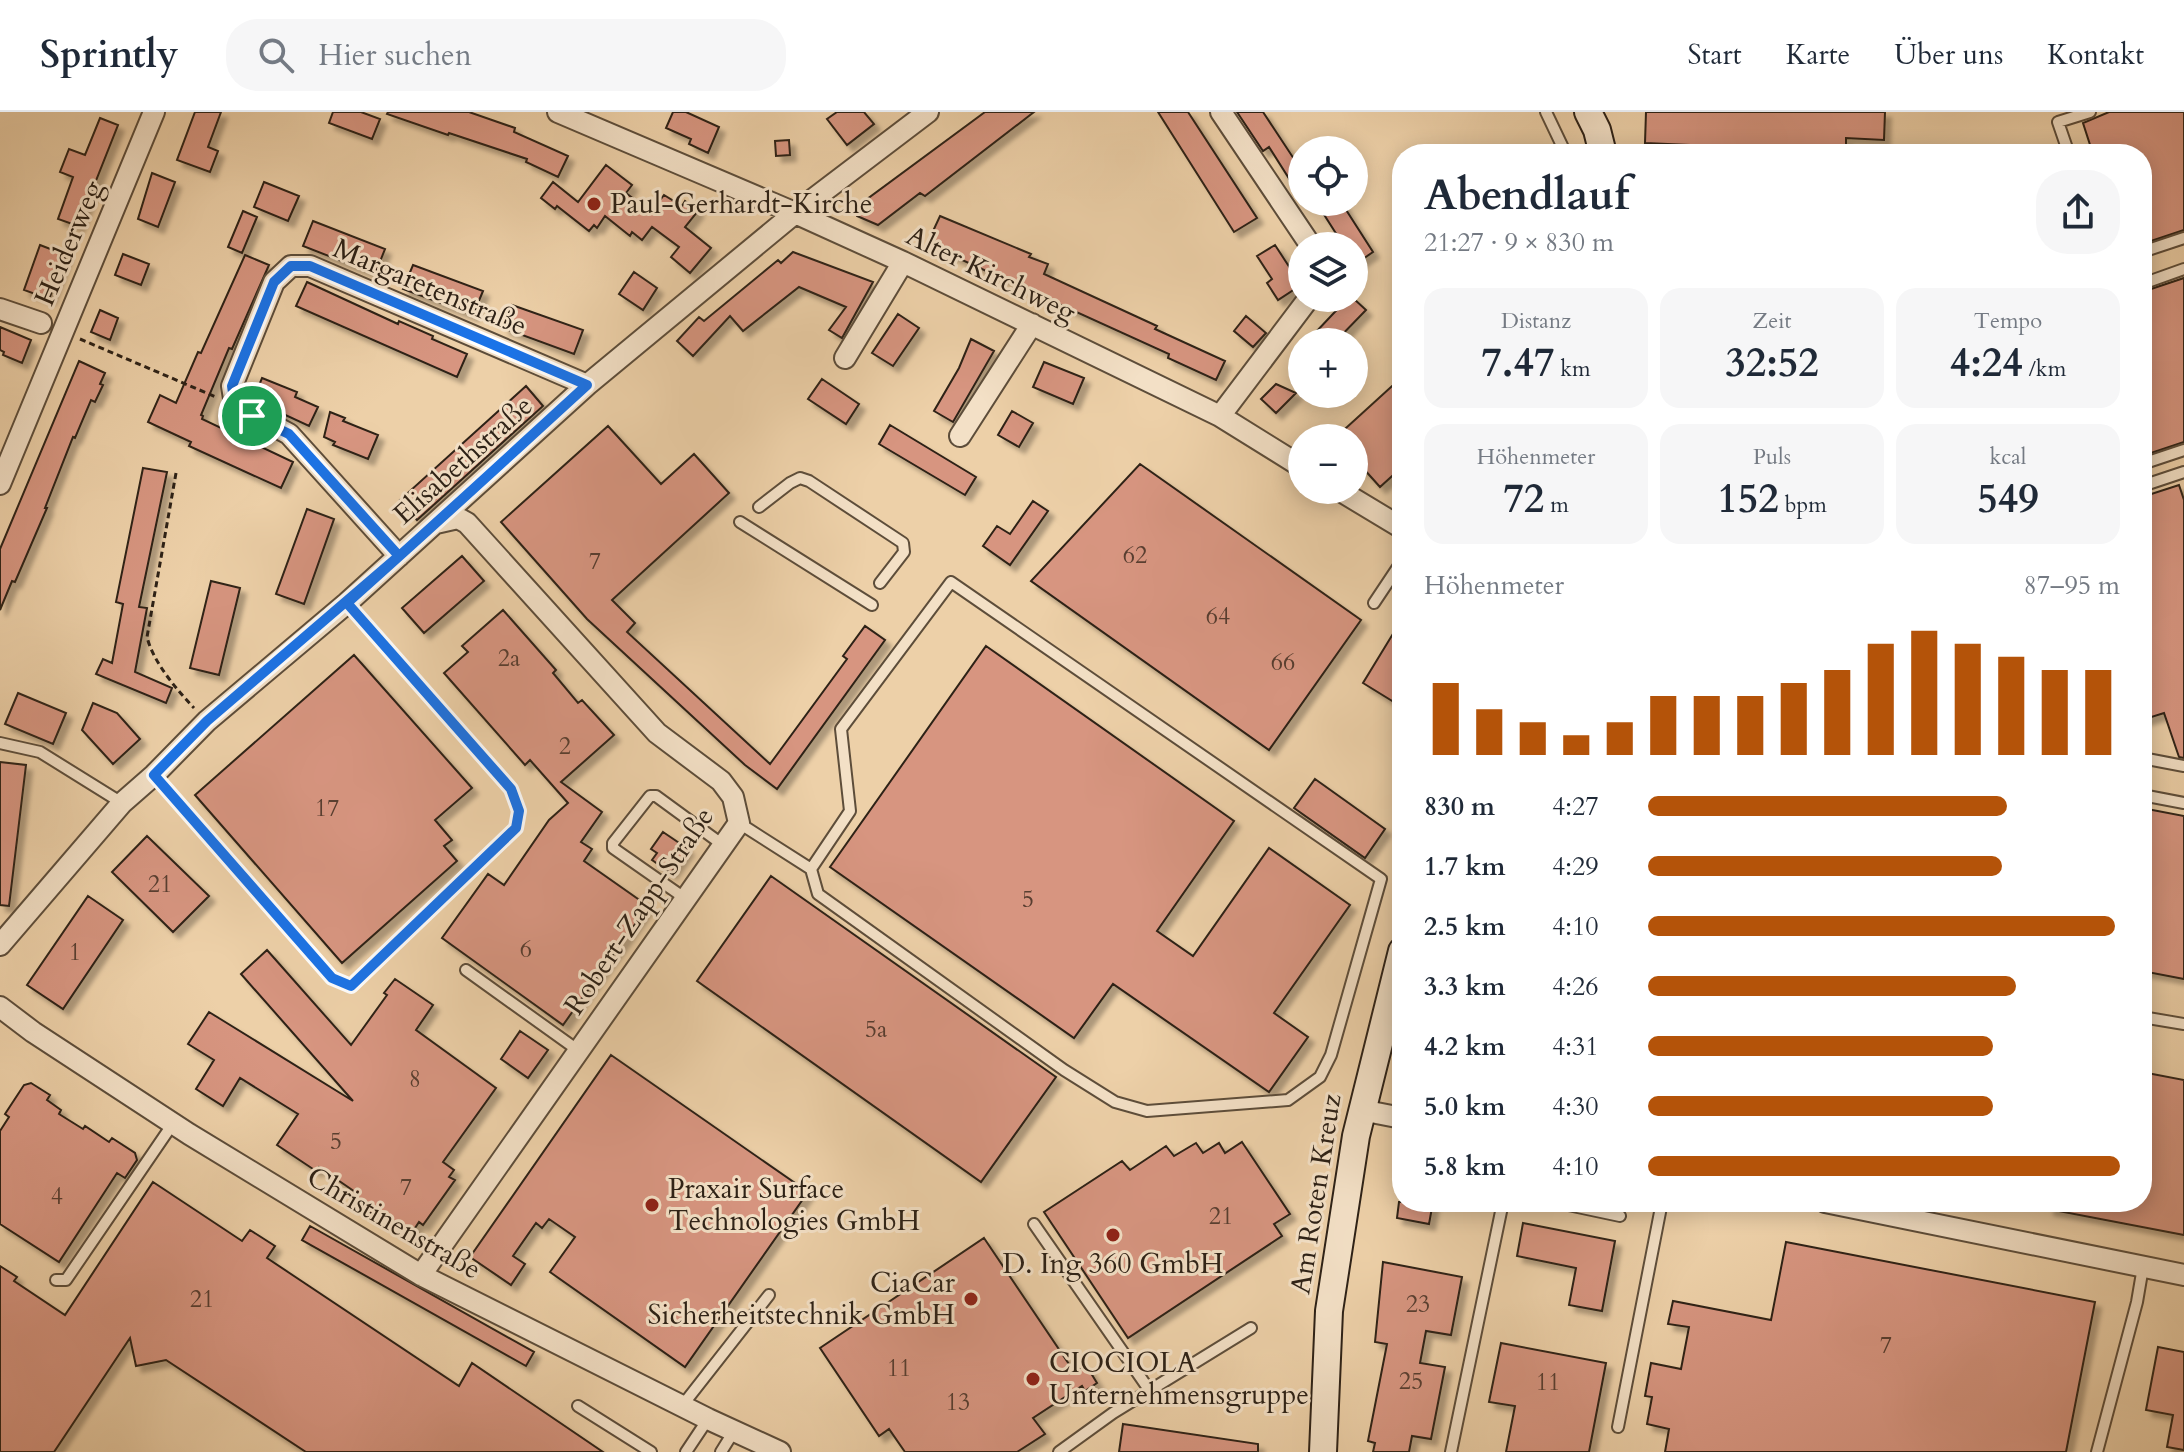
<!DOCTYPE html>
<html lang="de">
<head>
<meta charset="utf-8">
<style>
	:root { --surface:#fff; --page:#f6f6f7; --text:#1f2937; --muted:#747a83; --line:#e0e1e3; --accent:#b45309 }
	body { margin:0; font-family:Cardo,serif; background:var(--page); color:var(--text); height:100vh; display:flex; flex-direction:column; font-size:30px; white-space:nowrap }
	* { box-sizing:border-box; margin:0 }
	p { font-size:26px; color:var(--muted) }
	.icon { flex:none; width:44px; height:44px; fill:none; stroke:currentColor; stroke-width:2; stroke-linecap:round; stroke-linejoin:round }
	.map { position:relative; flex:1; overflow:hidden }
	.drawer { position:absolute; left:1392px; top:32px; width:760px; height:1068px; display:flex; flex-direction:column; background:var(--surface); border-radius:32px; box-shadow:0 4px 20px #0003 }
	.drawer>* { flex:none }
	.fabs { position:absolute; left:1288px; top:24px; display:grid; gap:16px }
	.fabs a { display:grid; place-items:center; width:80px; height:80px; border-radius:50%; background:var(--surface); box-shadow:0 4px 20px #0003; font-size:40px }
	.pin { position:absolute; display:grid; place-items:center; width:68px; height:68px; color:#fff; margin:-34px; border:4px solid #fff; border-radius:50%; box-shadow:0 2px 8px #0007 }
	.round { display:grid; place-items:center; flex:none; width:84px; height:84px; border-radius:32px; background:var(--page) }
	.headline { display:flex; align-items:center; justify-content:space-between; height:136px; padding:0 32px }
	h1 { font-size:44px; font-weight:800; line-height:60px }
	.metrics { display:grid; grid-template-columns:repeat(3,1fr); gap:12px; height:136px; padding:8px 32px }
	.metrics div { display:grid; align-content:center; border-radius:20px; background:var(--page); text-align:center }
	.metrics b { font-size:40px; font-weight:800 }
	.metrics small { font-size:22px; font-weight:400 }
	.metrics p { font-size:22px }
	.chart { height:224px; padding:16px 32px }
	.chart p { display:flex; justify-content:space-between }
	.chart svg { width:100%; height:144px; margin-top:8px; stroke:var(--accent); stroke-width:6 }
	ul { padding:0 32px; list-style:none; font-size:26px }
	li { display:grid; grid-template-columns:128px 96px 1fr; align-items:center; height:60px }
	li i { height:20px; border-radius:10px; background:var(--accent) }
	header { display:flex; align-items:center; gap:48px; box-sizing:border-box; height:112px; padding:0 40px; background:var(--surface); border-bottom:2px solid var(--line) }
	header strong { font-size:38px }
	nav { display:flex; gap:44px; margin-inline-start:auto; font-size:28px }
	.search { width:560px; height:72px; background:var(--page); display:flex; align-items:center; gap:20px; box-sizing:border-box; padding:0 28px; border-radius:32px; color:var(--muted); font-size:30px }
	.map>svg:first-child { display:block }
</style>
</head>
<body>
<header>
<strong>Sprintly</strong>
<div class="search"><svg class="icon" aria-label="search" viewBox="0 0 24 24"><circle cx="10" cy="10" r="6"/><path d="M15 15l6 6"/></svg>Hier suchen</div>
<nav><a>Start</a><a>Karte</a><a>Über uns</a><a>Kontakt</a></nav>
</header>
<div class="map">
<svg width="2184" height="1340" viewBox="0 0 2184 1340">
	<defs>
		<filter id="shadow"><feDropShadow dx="6" dy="6" stdDeviation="2" flood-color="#0004"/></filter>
	</defs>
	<rect width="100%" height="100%" fill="#edd0a8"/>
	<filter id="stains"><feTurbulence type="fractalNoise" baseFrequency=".0025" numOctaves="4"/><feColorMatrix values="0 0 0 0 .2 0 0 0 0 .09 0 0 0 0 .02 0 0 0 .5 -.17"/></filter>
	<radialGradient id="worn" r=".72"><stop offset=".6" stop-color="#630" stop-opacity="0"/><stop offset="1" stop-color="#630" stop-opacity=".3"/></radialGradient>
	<path fill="#d79580" stroke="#2d2116" stroke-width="2" filter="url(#shadow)" d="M195,0h26l-13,35 10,4 -8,21 -33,-12z
		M333,0h28l19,7 -8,20 -43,-16z
		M388,0h81l46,16 -1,4 54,24 -10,21 -32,-15 1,-3 -78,-26 -1,2 -61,-21z
		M673,0h13l33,15 -11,26 -19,-9 2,-5 -25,-11z
		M837,0h27l10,12 -27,21 -20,-26z
		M985,0h49l-109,84 -5,-3 -42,32 -21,-9 -2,-8z
		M1158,0h30l69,106 -23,14z
		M1237,0h26l31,47 8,-5v45l-33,-52 -6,4z
		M1646,0h239l-1,28 -38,-2v14l-201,-9z
		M2109,0h75v118l-42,14v-90h-49l-10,-31z
		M100,6l18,7 -40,101 -20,-7 15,-42 -13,-5 9,-23 16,6z
		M789,28l1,15 -14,1 -1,-15z
		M606,53l26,20 -6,8 25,19 13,-17 18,11 3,-5 13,10 -13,16 26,21 -21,25 -19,-16 8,-10 -27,-20 -10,13 -10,-8 -2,4 -25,-20 -8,12 -3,-3 -5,6 -32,-25 -2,3 -14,-11 12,-16 25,20z
		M152,61l23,9 -17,45 -20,-8z
		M264,70l35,14 -11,25 -34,-14z
		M1316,90h25l32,50 -19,13v-19h-10z
		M243,99l14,6 -15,36 -14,-6z
		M940,104l91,38 -2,3 19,7 -4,10 113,52 -2,3 70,32 -9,19 -48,-22 1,-4 -242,-110z
		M313,109l72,28 -10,25 -72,-28z
		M40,133l26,10 -17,44 -25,-9z
		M1275,133l26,40 -23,15 -11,-17 5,-4 -15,-23z
		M793,140l80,30 -31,56 -13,-8 17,-23 -47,-20 -56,44 -13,-15 -37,40 -16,-15 22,-24 5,4 74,-61 3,3z
		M123,142l26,10 -8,21 -26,-10z
		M245,143l24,10 -37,84 -3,-1 -28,67 2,1 -1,3 91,43 -12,26 -92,-42 2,-4 -43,-20 12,-27 16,8 22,-51 3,1z
		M413,153l70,26 -10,24 -70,-26z
		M634,160l23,16 -14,22 -24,-16z
		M2184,166v164l-42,14v-164z
		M307,170l91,42 1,-3 34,15 -1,3 35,15 -10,23 -161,-71z
		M1348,186h5l13,12 -31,32h-9l-11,-9z
		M512,193l71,25 -9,24 -71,-26z
		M100,198l18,8 -8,22 -19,-8z
		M898,202l21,14 -26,38 -21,-13z
		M1246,204l20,17 -13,14 -19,-16z
		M0,215l31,13 -9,23 -19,-8 1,-3 -4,-2z
		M971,227l23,12 -41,71 -19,-11 25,-43z
		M79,249l26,12 -5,11 3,1 -8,17 -4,-2 -16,38 -2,-1 -28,71h2l-32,74 -3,-1 -12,29v-61z
		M1044,250l40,16 -11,26 -40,-17z
		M1402,265v90l-22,20 -26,-29v-20h-19z
		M262,266l35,14 -2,5 23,10 -9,19 -56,-26z
		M822,267l37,25 -13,20 -38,-25z
		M1276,272l20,9 -20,20 -15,-14z
		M526,274l17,20 -126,114 -17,-20z
		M1012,299l21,12 -14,24 -21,-12z
		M330,300l15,6 -2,3 35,14 -10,24 -35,-14 2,-3 -11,-5z
		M890,313l86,52 -11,18 -86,-51z
		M608,314l53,58 33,-30 35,39 -117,107 23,23 -8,9 143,132 77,-105 -4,-3 22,-30 20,14 -108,149 -32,-24 -158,-146 -86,-97z
		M1140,352l221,156 -92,130 -238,-169z
		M143,356l24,4 -28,135 8,1 -12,64 37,16 -6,15 -70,-29 7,-15 9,4 11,-59 -7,-2z
		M2179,373l5,15v258l-5,-1 -15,-44 -22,7v-223z
		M1033,389l15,10 -38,54 -27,-19 14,-20 13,8z
		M307,397l27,10 -30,85 -28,-10z
		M462,444l22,25 -60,52 -22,-25z
		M211,469l29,7 -21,87 -29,-7z
		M503,498l53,60 -3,3 25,30 4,-3 32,35 -53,47 41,30 -21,30 11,7 -8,12 64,45 -85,119 -121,-87 46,-64 16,11 45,-65 19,-17 -38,-43 -5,5 -81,-92 24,-21 -6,-6z
		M1402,507v88l-39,-24z
		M986,534l248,175 -77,110 36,25 76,-108 81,57 -76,108 34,24 -39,55 -156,-108 -39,54 -244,-171z
		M354,543l118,133 -37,32 17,20 -8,6 13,15 -115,102 -147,-168z
		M18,581l48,20 -13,31 -48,-20z
		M93,591l24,10 23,26 -27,25 -31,-34z
		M0,650l26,3 -17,141 -9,-1z
		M1315,667l70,50 -20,29 -71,-50z
		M2142,696l42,8v163l-42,-8z
		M663,720l25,17 -17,24 -19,-13 5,-7 -6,-4z
		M147,724l62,60 -36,36 -61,-60z
		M771,764l285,201 -75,105 -284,-201z
		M88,784l35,24 -60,89 -36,-24z
		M267,838l84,95 36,-50 -3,-2 11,-14 38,26 -17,25 80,58 -53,74 11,8 -5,7 6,3 -32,45 -4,-3 -8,12 -22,-15 -3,4 -33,-22 5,-7 -39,-27 -3,4 -39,-26 21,-31 -58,-36 -17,28 -27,-17 18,-29 -26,-16 21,-32 144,89 -112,-127z
		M520,919l28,19 -20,28 -27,-19z
		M611,943l197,137 -123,175 -135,-95 25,-35 -26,-18 -7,9 -6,-5 -23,33 12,8 -14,21 -41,-28z
		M2142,960l42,8v155l-136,-26 1,-7h93z
		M31,971l19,12 -3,5 14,10 -2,4 24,15 2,-3 24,16 3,-4 23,15 2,7 -12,18 -8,-5 -58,89 -59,-38v-93l9,-14 -4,-3 19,-29z
		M1242,1030l48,72 -16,10 8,12 -154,102 -84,-126 78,-51 8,9 36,-24 8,10 22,-13 7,10 16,-10 6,10z
		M153,1070l89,59 8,-11 25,16 -8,12 192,128 13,-23 131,89h-297l-140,-92 -30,6 -6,-28 -76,114h-54v-186l17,11 -3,4 51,34z
		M1399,1090h34l-4,22 -32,-6z
		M1523,1111l92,18 -13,70 -33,-6 7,-37 -59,-12z
		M310,1114l224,126 -8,14 -224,-126z
		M984,1126l91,135 11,-8 11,18 -12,8 -3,-5 -49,32 12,16 -28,18h-112l-16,-23 -10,7 -59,-88z
		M1786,1130l309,60 -29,150h-401l4,-23 -22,-5 5,-27 -7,-1 6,-33 30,6 8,-42 -21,-3 5,-23 98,19z
		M1383,1150l79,15 -11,58 -25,-4 -6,32 25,4 -14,72 -19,-3 -3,16h-36l2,-9 -7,-2 19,-97 -12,-2z
		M1501,1231l105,20 -17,89h-83l9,-46 -26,-4z
		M2158,1235l26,5v98l-17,-3 6,-32 -27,-5z
		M1123,1312l135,20v8h-139z"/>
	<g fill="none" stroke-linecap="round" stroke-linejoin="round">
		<defs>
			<path id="lane" d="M1546,0l20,42
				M2069,42l-11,-32 32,-10
				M2142,140l42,-14
				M2142,172l42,-15
				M2142,352l42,-14
				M2142,374l42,-14
				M759,395l31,-24 10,-5 9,3 94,62 1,9 -24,31
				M740,410l132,83
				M1374,491l28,-42
				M0,631l40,9 82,51
				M2142,646l42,8
				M154,663l178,203 19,8 165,-158 3,-17 -8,-22 -164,-186
				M2142,683l42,8
				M739,711l72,46 7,25 246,176 51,32 32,9 141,-11 32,-23 11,-22 50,-176 -430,-297 -110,147 9,82 -39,58
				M686,787l-73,-51v-5l37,-47h6l67,49
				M466,858l113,81
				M2142,905l42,7
				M1554,1090l66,14
				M1034,1112l116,167
				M56,1168h10l108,-158
				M578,1294l73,46
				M682,1294l87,-111
				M1618,1315l44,-225
				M686,1340l22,-33
				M721,1340l13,-21
				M1059,1340l54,-39 138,-85
				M1451,1340l52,-250
				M2097,1340l40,-150 6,-35"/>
			<path id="street" d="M558,0l237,101 108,49 317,154 82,51
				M1221,0l90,134
				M0,197l41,14
				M845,246l58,-96
				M1220,304l89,-118
				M960,324l72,-112
				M0,372l154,-372
				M1339,378l63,38
				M399,444l-110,-122 -54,-29 -3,-19 42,-104 17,-16h19l277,119
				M0,833l122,-142 32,-28 53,-54 140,-118 240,-218 208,-172 133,-101
				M0,895l33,25 156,102 232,141 287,144 72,33
				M1361,998l41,8
				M1825,1090l359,73
				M421,1163l318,-452 -6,-26 -12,-16 -64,-48 -190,-210 -9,-5 -22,5"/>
			<path id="secondary" d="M1588,0l9,18 6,24
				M1323,1340l6,-141 27,-175 46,-185"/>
		</defs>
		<use href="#lane" stroke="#5d4d3a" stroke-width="14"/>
		<use href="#street" stroke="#5d4d3a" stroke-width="24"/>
		<use href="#secondary" stroke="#2d2116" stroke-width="30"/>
		<path stroke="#2d2116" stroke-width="3" stroke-dasharray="6 4" stroke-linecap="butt" d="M80,227l136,58
			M176,361l-29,164c6,25 30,53 47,71"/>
		<use href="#lane" stroke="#f3e0c6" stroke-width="10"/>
		<use href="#street" stroke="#f3e0c6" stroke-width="20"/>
		<use href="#secondary" stroke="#f3e0c6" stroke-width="26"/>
	</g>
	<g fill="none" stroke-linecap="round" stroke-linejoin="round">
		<defs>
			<path id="route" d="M252,304l37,18 110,122 -192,165 -53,54 178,203 19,8 165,-158 3,-17 -8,-22 -164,-186c81,-72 160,-145 240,-218l-277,-119h-19l-17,16 -42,104 3,19 17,11"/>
		</defs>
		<use href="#route" stroke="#fff" stroke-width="16"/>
		<use href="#route" stroke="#1a73e8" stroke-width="10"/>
	</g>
	<g fill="#8f2418" stroke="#f3e0c6" stroke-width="3">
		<circle cx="594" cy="92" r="8"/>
		<circle cx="652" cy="1093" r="8"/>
		<circle cx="1113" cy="1123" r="8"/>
		<circle cx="971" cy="1187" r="8"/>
		<circle cx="1033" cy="1267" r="8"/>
	</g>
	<g text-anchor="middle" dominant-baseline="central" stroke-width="6" stroke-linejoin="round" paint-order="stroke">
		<g font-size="24" fill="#583e30">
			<text x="1135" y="443">62</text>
			<text x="595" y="449">7</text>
			<text x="1218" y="504">64</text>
			<text x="509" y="546">2a</text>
			<text x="1283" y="550">66</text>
			<text x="565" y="634">2</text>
			<text x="327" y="696">17</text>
			<text x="160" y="772">21</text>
			<text x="1028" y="787">5</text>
			<text x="526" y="837">6</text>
			<text x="75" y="840">1</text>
			<text x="876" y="917">5a</text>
			<text x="415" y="967">8</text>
			<text x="336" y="1029">5</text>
			<text x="406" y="1075">7</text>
			<text x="57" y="1084">4</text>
			<text x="1221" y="1104">21</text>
			<text x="202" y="1187">21</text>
			<text x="1418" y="1192">23</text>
			<text x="1886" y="1233">7</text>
			<text x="899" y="1256">11</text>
			<text x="1411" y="1269">25</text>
			<text x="1548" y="1270">11</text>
			<text x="958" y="1290">13</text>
		</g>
		<g font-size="28" fill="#2d2116" stroke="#f3e0c6" text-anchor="start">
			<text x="610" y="92">Paul-Gerhardt-Kirche</text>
			<text x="668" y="1077">Praxair Surface<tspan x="668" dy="32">Technologies GmbH</tspan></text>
			<text x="1113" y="1152" text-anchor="middle">D. Ing 360 GmbH</text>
			<text x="955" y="1171" text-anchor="end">CiaCar<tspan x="955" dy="32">Sicherheitstechnik GmbH</tspan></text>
			<text x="1049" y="1251">CIOCIOLA<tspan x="1049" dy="32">Unternehmensgruppe</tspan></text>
		</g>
		<g font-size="28" fill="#2d2116" stroke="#f3e0c6">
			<text transform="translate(69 131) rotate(-67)">Heiderweg</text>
			<text transform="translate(991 162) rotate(26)">Alter Kirchweg</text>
			<text transform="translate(430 175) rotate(23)">Margaretenstraße</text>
			<text transform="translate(463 348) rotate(-42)">Elisabethstraße</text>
			<text transform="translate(639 799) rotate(-56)">Robert-Zapp-Straße</text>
			<text transform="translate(1316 1082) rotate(-81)">Am Roten Kreuz</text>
			<text transform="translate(394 1111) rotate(30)">Christinenstraße</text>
		</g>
	</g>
	<rect width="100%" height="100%" filter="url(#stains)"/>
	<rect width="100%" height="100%" fill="url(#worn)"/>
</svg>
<div class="fabs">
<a><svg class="icon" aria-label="locate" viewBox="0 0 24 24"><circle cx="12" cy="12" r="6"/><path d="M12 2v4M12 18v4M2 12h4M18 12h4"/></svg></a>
<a><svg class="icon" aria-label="layers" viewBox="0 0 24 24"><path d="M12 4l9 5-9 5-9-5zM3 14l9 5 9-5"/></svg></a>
<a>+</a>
<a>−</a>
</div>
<div class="pin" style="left:252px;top:304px;background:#1e9e55"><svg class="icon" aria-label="arrive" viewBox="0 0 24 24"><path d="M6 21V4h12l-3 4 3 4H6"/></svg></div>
<section class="drawer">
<div class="headline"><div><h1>Abendlauf</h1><p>21:27 · 9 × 830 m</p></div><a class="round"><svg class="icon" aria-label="share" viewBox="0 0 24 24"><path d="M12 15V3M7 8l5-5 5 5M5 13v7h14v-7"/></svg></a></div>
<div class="metrics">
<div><p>Distanz</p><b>7.47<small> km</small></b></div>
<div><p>Zeit</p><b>32:52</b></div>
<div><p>Tempo</p><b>4:24<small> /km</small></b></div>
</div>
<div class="metrics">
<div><p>Höhenmeter</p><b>72<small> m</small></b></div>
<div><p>Puls</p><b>152<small> bpm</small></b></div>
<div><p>kcal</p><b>549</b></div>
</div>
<div class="chart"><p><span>Höhenmeter</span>87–95 m</p>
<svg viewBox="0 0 160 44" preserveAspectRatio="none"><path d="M5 44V22M15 44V30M25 44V34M35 44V38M45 44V34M55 44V26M65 44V26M75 44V26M85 44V22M95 44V18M105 44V10M115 44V6M125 44V10M135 44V14M145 44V18M155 44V18"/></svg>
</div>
<ul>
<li><b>830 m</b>4:27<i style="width:76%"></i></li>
<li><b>1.7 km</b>4:29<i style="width:75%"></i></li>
<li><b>2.5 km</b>4:10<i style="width:99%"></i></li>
<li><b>3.3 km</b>4:26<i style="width:78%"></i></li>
<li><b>4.2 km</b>4:31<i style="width:73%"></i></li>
<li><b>5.0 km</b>4:30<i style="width:73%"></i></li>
<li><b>5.8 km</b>4:10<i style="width:100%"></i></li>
</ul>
</section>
</div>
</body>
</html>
